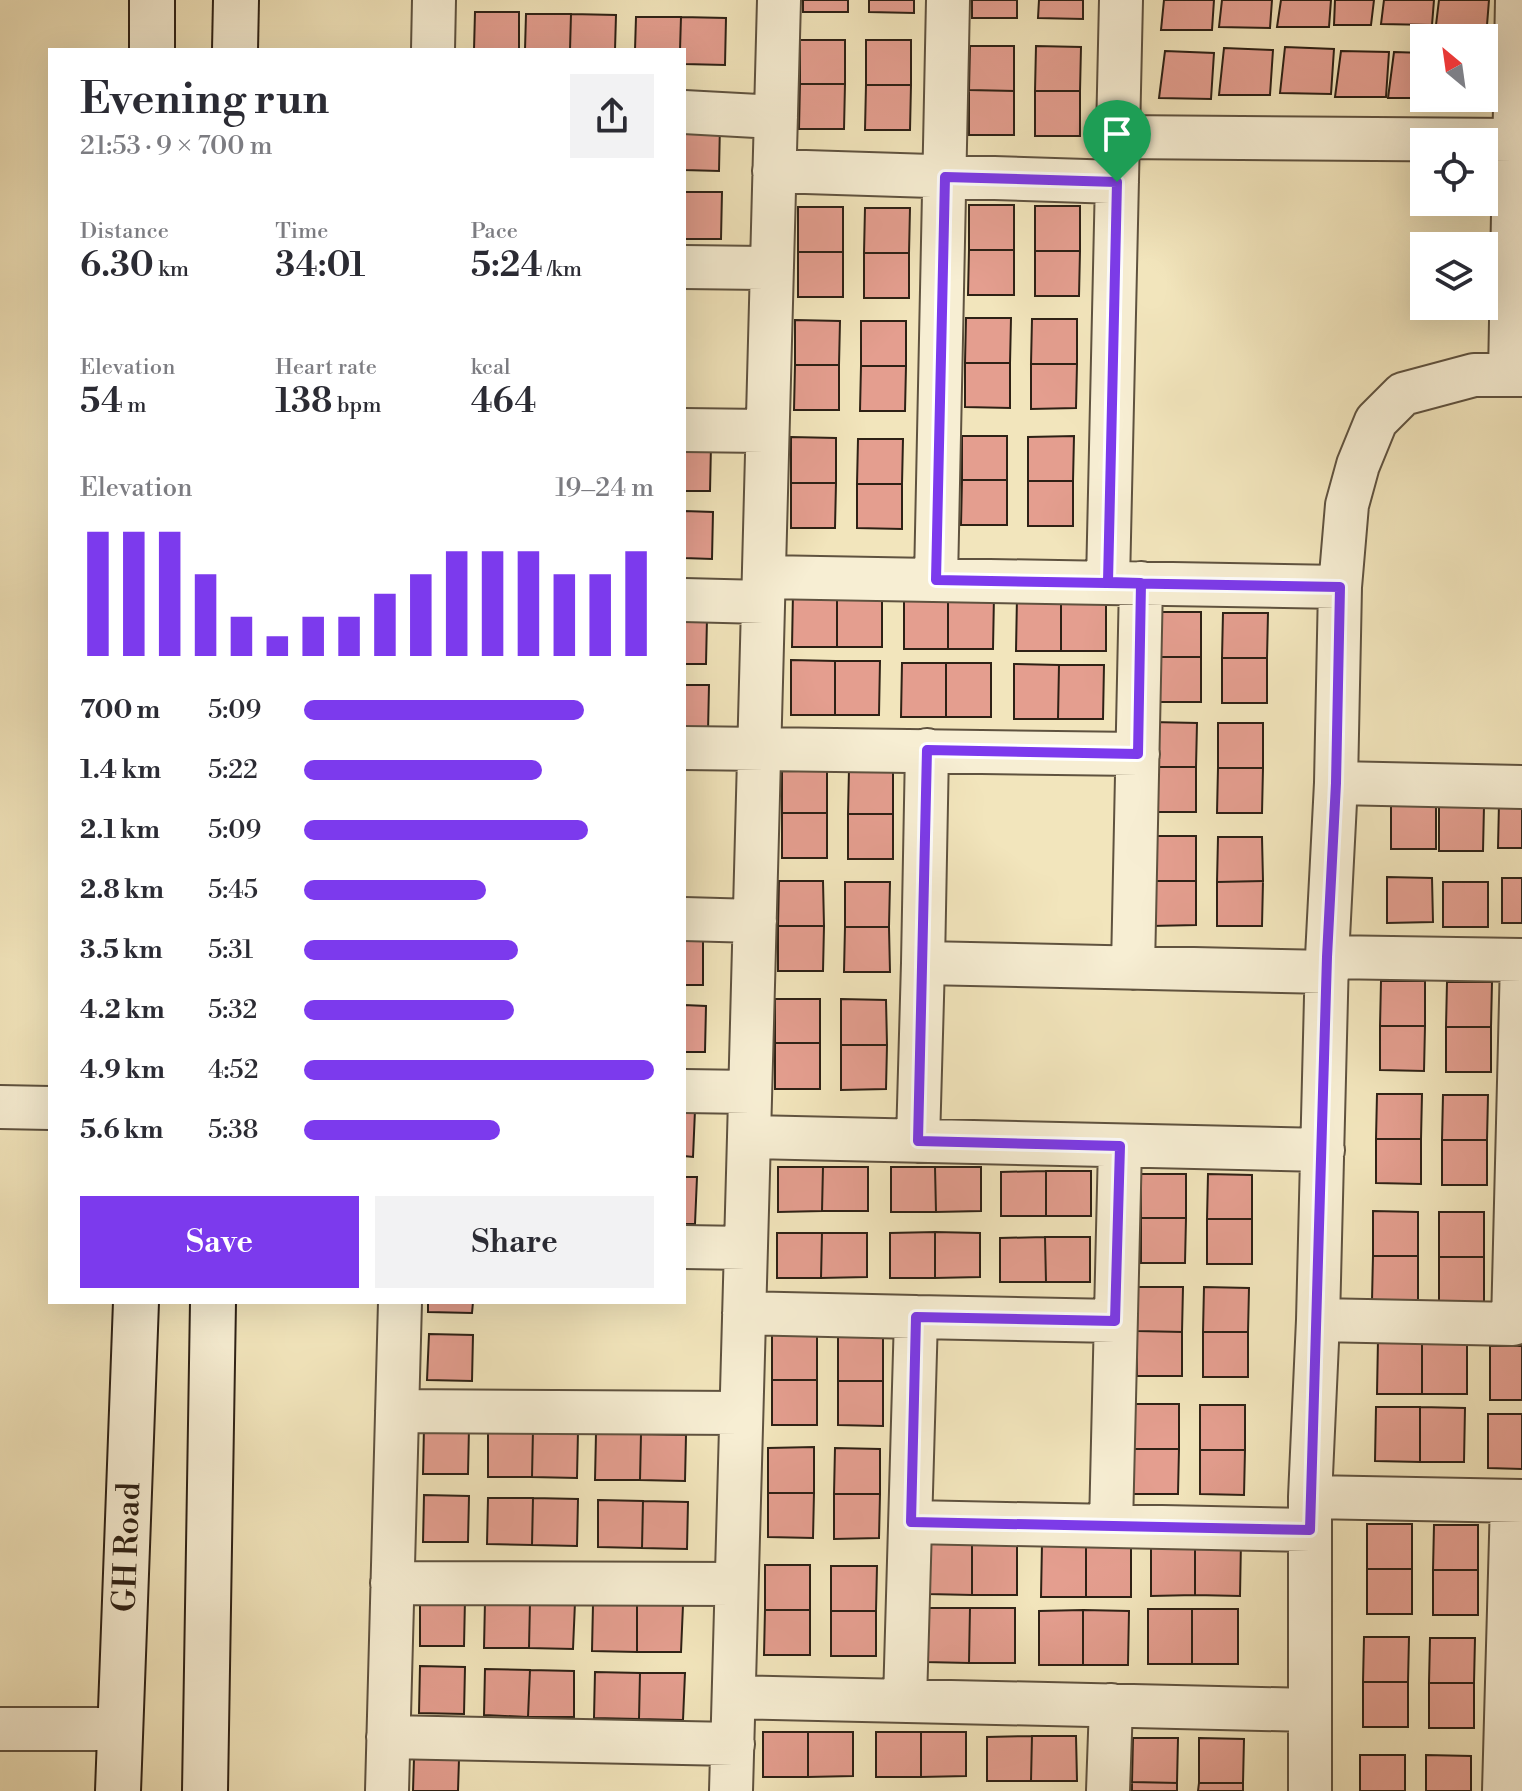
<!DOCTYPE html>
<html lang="en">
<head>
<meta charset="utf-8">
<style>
	:root { --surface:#fff; --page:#f2f2f3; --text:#2b2b33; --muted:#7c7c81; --accent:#7c3aed }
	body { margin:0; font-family:"Libre Bodoni",serif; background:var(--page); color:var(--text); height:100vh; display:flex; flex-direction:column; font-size:30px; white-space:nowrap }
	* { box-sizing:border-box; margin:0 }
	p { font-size:26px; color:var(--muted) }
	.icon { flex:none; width:44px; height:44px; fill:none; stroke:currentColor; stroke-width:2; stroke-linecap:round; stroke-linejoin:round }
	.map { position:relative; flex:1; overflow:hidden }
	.side { position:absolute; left:48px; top:48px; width:638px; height:1256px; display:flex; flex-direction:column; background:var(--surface); border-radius:0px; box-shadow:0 8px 32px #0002 }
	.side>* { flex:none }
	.needle { width:52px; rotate:331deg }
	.controls { position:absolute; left:1410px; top:24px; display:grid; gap:16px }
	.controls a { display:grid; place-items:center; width:88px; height:88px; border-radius:0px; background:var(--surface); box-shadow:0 8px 32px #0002; font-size:40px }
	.pin { position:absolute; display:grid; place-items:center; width:68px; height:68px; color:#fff; margin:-82px -34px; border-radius:50% 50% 50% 0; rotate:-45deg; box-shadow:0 0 8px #0007 }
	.pin .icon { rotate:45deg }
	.round { display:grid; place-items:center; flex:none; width:84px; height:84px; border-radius:0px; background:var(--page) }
	.overview { display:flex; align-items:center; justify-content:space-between; height:136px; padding:0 32px }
	h1 { font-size:44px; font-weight:600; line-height:60px }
	.metrics { display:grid; grid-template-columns:repeat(3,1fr); gap:12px; height:136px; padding:8px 32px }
	.metrics div { display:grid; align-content:center }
	.metrics b { font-size:34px; font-weight:600 }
	.metrics small { font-size:22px; font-weight:400 }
	.metrics p { font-size:22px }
	.chart { height:224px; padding:16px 32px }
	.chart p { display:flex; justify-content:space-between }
	.chart svg { width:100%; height:144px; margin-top:8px; stroke:var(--accent); stroke-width:6 }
	.action { display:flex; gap:16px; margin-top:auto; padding:16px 32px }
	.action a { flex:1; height:92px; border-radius:0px; background:var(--accent); color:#fff; font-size:32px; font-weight:600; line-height:92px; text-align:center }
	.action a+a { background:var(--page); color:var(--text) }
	ul { padding:0 32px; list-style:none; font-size:26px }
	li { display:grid; grid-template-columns:128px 96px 1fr; align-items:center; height:60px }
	li i { height:20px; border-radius:10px; background:var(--accent) }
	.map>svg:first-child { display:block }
</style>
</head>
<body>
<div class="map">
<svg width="1522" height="1791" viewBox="0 0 1522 1791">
	<rect width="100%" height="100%" fill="#f2e5bc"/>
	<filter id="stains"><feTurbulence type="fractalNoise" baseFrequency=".0025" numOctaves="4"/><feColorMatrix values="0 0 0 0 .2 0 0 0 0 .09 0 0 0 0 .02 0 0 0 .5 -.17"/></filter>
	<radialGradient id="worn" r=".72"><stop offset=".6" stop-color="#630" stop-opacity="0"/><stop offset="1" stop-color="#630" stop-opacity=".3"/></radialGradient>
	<path fill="#e49e8f" stroke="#2e2115" stroke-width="2" d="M803,0h45v12h-45z
		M869,0h45v13l-45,-1z
		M972,0h45v18h-45z
		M1039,0h44v19l-45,-1z
		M1164,0h50l-2,30h-51z
		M1222,0h50l-2,28 -51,-1z
		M1281,0h50l-2,27h-52z
		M1335,0h39l-3,25h-37z
		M1384,0h50l-2,25 -51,-1z
		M1439,0h50l-2,25h-51z
		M475,12h44v38h-45z
		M526,14h45l-1,36h-45z
		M571,14l45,1 -1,35h-45z
		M636,17h45l-1,33h-45z
		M681,17l45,1 -1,47 -41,-1v-14h-4z
		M800,40h45v44h-45z
		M866,40h45v45h-45z
		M970,46h44v45l-45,-1z
		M1036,46l45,1 -1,44h-45z
		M1285,47l49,2 -3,45 -51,-1z
		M1224,48l49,2 -3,45h-51z
		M1165,51l49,2 -3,46 -52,-1z
		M1341,51l48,1 -3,45h-51z
		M1484,51l17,1 -2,45 -15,-1z
		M1394,52l30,1v45h16h-52z
		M800,84h45l-1,45h-45z
		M866,85h45l-1,45h-45z
		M969,90l45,1v44h-45z
		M1035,91h45v45h-45z
		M684,124h36l-1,47 -35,-1z
		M684,192h38l-1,47h-37z
		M969,205h45v45h-45z
		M1035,206h45v45h-45z
		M798,207h45v45h-45z
		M865,208h45l-1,45h-45z
		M969,250h45v45h-46z
		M1035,251h45l-1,45h-44z
		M798,252h45v45h-45z
		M864,253h45v45h-45z
		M966,318h45l-1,45h-45z
		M1032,319h45v45h-46z
		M795,320l45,1 -1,44h-44z
		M861,321h45v45h-45z
		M965,363h45v45l-45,-1z
		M1031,364h46l-1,44 -45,1z
		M795,365h44v45h-45z
		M861,366h45l-1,45h-45z
		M962,436h45v44h-45z
		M1074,436l-1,45h-45v-44z
		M791,437l45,1v45h-45z
		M858,439h45l-1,45h-45z
		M684,444l27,1 -1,46h-26z
		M962,480h45v45h-46z
		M1028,481h45v45h-45z
		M791,483h45l-1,45h-44z
		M857,484h45v45l-45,-1z
		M684,511l29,1 -1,47 -28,-1z
		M793,592h44v55h-45z
		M837,592l45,1v54h-45z
		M904,594l44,1v54h-44z
		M948,595h46l-1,54h-45z
		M1017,596h44v55h-45z
		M1061,596l45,1v54h-45z
		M1157,612h44v45h-45z
		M1223,613h45l-1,45h-45z
		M684,617l23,1 -1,46h-22z
		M1156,657h45v45h-45z
		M1222,658h45v45h-45z
		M791,660l44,1v54h-44z
		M835,661h45l-1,54h-44z
		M902,663h44v54h-45z
		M946,663h45v54h-45z
		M1014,664l45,1 -1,54h-44z
		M1059,665h45l-1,54h-45z
		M684,685h25l-1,47 -24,-1z
		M1152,722l45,1 -1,44h-44z
		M1218,723h45v45h-45z
		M1152,767h44v45h-45z
		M782,768h45v45h-45z
		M1218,768h45l-1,45h-45z
		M849,769h44v45h-45z
		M1499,803h23v45h-24z
		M1391,804h45v45h-45z
		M1439,806h45l-1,45h-44z
		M782,813h45v45h-45z
		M848,814h45v45h-45z
		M1151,836h45v45h-45z
		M1218,837h44l1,44 -46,1z
		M1387,877l45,1 1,44 -46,1z
		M1502,878h20v45h-20z
		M779,881h44l1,45h-46z
		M1151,881h45v44l-45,1z
		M1263,881l-1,45h-45v-44z
		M845,882h45l-1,45h-44z
		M1443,882h45v45h-45z
		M778,926h46l-1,45h-45z
		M845,927h44l1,45h-46z
		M684,938h19v47h-19z
		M1381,981h44v45h-45z
		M1447,982h45l-1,45h-45z
		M775,999h45v44h-45z
		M841,999l45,1 1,45h-46z
		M684,1005l22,1 -1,46h-21z
		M1380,1026h45l-1,45 -44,-1z
		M1446,1027h45v45h-45z
		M775,1043h45v46h-45z
		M841,1045h46l-1,44 -45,1z
		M1377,1094h45l-1,45h-45z
		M1443,1095h45l-1,45h-45z
		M684,1110h11l-2,47 -9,-1z
		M1376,1139h45v45l-45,-1z
		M1442,1140h45v45h-45z
		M778,1167h45l-1,44 -44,1z
		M823,1167h45v44h-46z
		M891,1167h44l1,45h-45z
		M935,1167h46v44l-45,1z
		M1046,1171v45h-45v-44z
		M1046,1171h45v45h-45z
		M1141,1174h45v44h-45z
		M1208,1174l44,1v44h-45z
		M684,1177h13l-2,47h-11z
		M1373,1211l45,1v44h-45z
		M1439,1212h45v45h-45z
		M1141,1218h45l-1,45h-44z
		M1207,1219h45v45h-45z
		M935,1232v46h-45v-45z
		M935,1232l45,1v44l-45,1z
		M777,1233h45l-1,45h-44z
		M822,1233h45v44l-46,1z
		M1045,1237l1,45h-46v-44z
		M1045,1237h45v45h-44z
		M1373,1256h45v46l-46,-1z
		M1439,1257h45v46l-45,-1z
		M1138,1287h45l-1,45 -45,-1z
		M1204,1287l45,1 -1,44h-45z
		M428,1302h45l-1,11 -44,-1z
		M1137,1331l45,1v44h-45z
		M1203,1332h45v45h-45z
		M429,1334l44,1 -1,46 -45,-1z
		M772,1335h45v45h-45z
		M838,1335h45v46h-45z
		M1378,1339h44v55h-45z
		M1422,1339h45v55h-45z
		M1490,1346h32v54h-32z
		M772,1380h45v45h-45z
		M838,1381h45v45l-45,-1z
		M1134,1404h45v45h-45z
		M1200,1405h45v45h-45z
		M1376,1407h44v55l-45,-1z
		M1420,1407l45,1 -1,54h-44z
		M1488,1414h34v55l-34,-1z
		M424,1427l45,1 -1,46h-45z
		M488,1429l45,1 -1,47h-44z
		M533,1430l45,1 -1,47 -45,-1z
		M596,1433l45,1 -1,46h-45z
		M641,1434l45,1 -1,46 -45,-1z
		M814,1447v46h-46v-45z
		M835,1448l45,1v45h-46z
		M1134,1449h45l-1,45h-45z
		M1200,1450h45l-1,45 -44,-1z
		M768,1493h46l-1,45 -45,-1z
		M834,1494h46l-1,44 -45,1z
		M424,1495l45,1 -1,46h-45z
		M488,1498h45l-1,47 -45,-1z
		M533,1498l45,1 -1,47 -45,-1z
		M598,1500l45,1 -1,47 -44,-1z
		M643,1501l45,1 -1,47 -45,-1z
		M1367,1524h45v45h-45z
		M1434,1525h44v45h-45z
		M928,1540h44v55l-44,-1z
		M972,1540h45v55h-45z
		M1151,1541h44v54l-44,1z
		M1195,1541h46l-1,55 -45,-1z
		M1042,1543h44v54h-45z
		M1086,1543h45v54h-45z
		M765,1565h45v45h-45z
		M831,1566h46l-1,45h-45z
		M1367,1569h45v45h-45z
		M1433,1570h45v45h-45z
		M420,1598l45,1 -1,47h-44z
		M485,1601l45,1 -1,46h-45z
		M530,1602h45l-2,47 -44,-1z
		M593,1604l44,1v47l-45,-1z
		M637,1605h46l-2,47h-44z
		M925,1608h45l-1,55 -44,-1z
		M970,1608h45v55h-46z
		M1148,1609h44v55h-44z
		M1192,1609h46v55h-46z
		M765,1610h45v45h-46z
		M1083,1610l46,1 -1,54h-45z
		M1083,1610v55h-44v-54z
		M831,1611h45v45h-45z
		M1364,1637h45l-1,45h-45z
		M1430,1638h45l-1,45h-45z
		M420,1666l45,1 -1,47 -45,-1z
		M485,1669l45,1 -2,47 -44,-2z
		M530,1670l44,1v46h-46z
		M595,1672l45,1 -1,46 -45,-1z
		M640,1673h45l-2,47 -44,-1z
		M1363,1682h45v45h-45z
		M1429,1683h45v45h-45z
		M763,1732h45v45h-45z
		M808,1732h45v44l-45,1z
		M876,1732h45v45h-45z
		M921,1732h45v44l-45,1z
		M1032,1736l-1,45h-44v-44z
		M1032,1736h44l1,45h-46z
		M1133,1738h45l-1,45 -45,-1z
		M1199,1738l45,1 -1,44h-44z
		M1360,1755h45v36h-45z
		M1426,1755l45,1v35h-45z
		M414,1758l45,1 -1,32h-45z
		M1132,1782l45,1v8h-45z
		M1199,1783h44v8h-45z"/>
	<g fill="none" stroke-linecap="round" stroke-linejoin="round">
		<defs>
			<path id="minor" d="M779,0l-30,1137 574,13
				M433,50l1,-50
				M684,112l92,5
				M1118,137l396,3
				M774,171l343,11
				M684,267l88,1
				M1510,375l7,-375
				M684,430l83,1
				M764,577l576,10
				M936,580l12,-580
				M1108,582l13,-582
				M684,600l79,2
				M684,748l454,6
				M1336,783l186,4
				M684,919l71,2
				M1327,957l195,3
				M923,963l4,-213
				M1133,968l8,-385
				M684,1091l66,1
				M0,1107l50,1
				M1518,1123l4,-163
				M918,1141l5,-178 405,9
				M684,1247l62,1
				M744,1313l172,4 -11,384
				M916,1317l199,4
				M1318,1320l195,4 5,-201h4
				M397,1411l344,2
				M1310,1497l212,4
				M911,1522l399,8
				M1111,1526l9,-380
				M392,1583l344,1
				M734,1697l576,13
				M0,1729h121
				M388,1737l345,7
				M387,1791l13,-489
				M731,1791l18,-654
				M1108,1791l3,-86
				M1310,1791v-294l8,-177 9,-363 9,-174 4,-196 7,-82 11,-40 18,-44 27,-27 71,-19h48
				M1504,1791l8,-290"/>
			<g id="secondary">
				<path d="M152,50v-50"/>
				<path d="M235,50l1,-50"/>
				<path id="s1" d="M118,1791l18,-489"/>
				<path d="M205,1791l8,-489"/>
			</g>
		</defs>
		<use href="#minor" stroke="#5f523f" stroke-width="46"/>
		<use href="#secondary" stroke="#2e2115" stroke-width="48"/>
		<use href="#minor" stroke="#f7eed3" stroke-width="42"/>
		<use href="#secondary" stroke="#f7eed3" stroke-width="44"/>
	</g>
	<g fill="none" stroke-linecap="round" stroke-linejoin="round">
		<defs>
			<path id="route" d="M1117,182l-9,400 33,1 -3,171 -211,-4 -9,391 202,5 -5,175 -199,-4 -5,205 399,8 17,-573 9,-174 4,-196 -404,-7 9,-403 172,5"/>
		</defs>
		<use href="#route" stroke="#fff" stroke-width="16"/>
		<use href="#route" stroke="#7c3aed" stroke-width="10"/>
	</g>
	<g text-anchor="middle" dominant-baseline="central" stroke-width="6" stroke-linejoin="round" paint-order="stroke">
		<g font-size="32" fill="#2e2115" stroke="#f7eed3">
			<text stroke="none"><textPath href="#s1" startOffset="244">GH Road</textPath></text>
		</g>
	</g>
	<rect width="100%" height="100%" filter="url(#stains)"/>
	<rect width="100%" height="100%" fill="url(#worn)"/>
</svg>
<div class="controls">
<a><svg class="needle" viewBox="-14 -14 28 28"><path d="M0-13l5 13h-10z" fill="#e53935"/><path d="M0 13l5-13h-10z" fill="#7c7c81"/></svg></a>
<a><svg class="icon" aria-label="locate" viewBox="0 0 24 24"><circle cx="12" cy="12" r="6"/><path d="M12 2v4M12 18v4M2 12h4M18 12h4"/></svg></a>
<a><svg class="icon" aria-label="layers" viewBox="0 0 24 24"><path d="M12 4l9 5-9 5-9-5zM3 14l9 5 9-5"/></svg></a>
</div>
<div class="pin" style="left:1117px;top:182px;background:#1e9e55"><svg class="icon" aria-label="arrive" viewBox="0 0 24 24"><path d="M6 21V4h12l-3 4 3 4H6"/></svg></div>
<section class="side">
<div class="overview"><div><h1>Evening run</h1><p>21:53 · 9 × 700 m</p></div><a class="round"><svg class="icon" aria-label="share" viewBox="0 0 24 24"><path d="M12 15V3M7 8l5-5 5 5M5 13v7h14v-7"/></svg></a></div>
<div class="metrics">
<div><p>Distance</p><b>6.30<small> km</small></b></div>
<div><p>Time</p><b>34:01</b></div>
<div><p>Pace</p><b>5:24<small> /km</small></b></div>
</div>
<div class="metrics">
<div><p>Elevation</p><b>54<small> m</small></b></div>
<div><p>Heart rate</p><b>138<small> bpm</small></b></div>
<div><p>kcal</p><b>464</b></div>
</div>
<div class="chart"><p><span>Elevation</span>19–24 m</p>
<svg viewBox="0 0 160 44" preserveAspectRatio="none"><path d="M5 44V6M15 44V6M25 44V6M35 44V19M45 44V32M55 44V38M65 44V32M75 44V32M85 44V25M95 44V19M105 44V12M115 44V12M125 44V12M135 44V19M145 44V19M155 44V12"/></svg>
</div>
<ul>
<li><b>700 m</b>5:09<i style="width:80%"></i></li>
<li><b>1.4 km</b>5:22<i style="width:68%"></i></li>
<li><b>2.1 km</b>5:09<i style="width:81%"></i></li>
<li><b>2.8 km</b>5:45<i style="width:52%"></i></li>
<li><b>3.5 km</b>5:31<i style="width:61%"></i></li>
<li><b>4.2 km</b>5:32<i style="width:60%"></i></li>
<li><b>4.9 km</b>4:52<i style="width:100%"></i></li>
<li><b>5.6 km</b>5:38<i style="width:56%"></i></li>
</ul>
<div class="action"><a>Save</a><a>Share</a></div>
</section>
</div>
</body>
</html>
